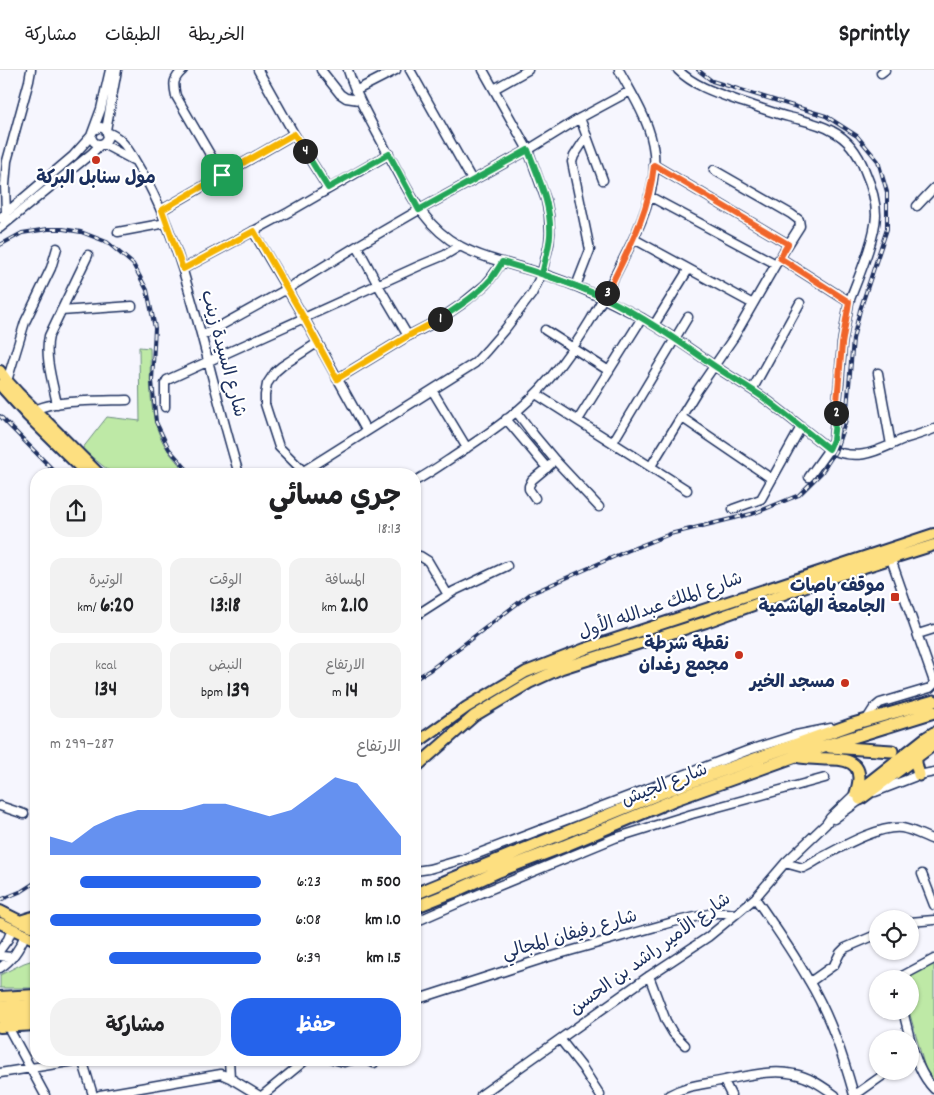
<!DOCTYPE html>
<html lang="ar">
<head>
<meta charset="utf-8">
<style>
	:root { --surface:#fff; --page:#f2f2f2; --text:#202124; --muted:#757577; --line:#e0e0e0; --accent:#2563eb }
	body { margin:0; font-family:Dekko,"Playpen Sans Arabic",sans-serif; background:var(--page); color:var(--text); direction:rtl; height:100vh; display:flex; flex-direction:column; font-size:19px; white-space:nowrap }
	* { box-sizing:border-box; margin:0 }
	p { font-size:16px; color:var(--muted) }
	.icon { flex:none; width:28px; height:28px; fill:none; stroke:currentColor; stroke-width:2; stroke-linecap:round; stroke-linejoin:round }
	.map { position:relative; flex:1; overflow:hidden; direction:ltr }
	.side { position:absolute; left:30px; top:398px; width:391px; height:598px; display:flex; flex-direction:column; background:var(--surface); border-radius:20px; box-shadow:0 1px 4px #0004; direction:rtl }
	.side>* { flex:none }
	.tools { position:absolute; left:869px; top:840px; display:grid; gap:10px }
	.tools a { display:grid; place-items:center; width:50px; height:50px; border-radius:50%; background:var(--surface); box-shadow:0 1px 4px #0004; font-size:25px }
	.pin { position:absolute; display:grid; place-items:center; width:42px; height:42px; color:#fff; margin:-21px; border-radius:10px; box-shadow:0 2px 8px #0006 }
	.km { position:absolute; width:25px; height:25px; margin:-12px; border-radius:50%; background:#222; color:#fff; font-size:14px; line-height:25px; text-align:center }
	.round { display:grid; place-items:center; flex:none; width:52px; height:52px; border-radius:20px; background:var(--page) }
	.head { display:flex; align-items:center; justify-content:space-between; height:85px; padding:0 20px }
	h1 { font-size:28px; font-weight:700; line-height:38px }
	.figures { display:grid; grid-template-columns:repeat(3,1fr); gap:8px; height:85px; padding:5px 20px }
	.figures div { display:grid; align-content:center; border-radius:12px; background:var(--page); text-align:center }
	.figures b { font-size:21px; font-weight:700 }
	.figures small { font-size:14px; font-weight:400 }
	.figures p { font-size:14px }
	.chart { height:140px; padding:10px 20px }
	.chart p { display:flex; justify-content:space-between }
	.chart svg { width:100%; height:90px; margin-top:5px; fill:var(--accent); opacity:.7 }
	.cta { display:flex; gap:10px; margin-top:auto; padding:10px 20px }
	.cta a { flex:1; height:58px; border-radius:20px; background:var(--accent); color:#fff; font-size:20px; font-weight:700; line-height:58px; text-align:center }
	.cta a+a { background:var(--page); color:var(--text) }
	ul { padding:0 20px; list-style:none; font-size:16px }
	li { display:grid; grid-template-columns:80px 60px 1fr; align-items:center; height:38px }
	li i { height:12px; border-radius:6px; background:var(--accent) }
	header { display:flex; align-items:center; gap:30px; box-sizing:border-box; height:70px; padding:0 25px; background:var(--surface); border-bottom:1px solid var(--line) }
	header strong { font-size:24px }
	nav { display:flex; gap:28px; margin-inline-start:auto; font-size:18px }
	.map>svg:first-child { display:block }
</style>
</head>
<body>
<header>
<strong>Sprintly</strong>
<nav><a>الخريطة</a><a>الطبقات</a><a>مشاركة</a></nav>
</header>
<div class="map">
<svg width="934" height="1025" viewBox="0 0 934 1025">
	<rect width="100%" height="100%" fill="#f6f6fe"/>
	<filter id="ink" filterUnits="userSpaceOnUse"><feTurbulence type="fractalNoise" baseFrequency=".02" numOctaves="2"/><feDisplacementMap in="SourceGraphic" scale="10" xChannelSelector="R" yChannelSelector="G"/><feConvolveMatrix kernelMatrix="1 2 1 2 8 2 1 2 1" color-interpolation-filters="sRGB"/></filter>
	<g filter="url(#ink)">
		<path fill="#bee9a6" stroke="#6c8c82" d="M139,277l11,1c1,34 -3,67 15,98 6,10 15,19 22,28h-74l-31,-25 25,-32 33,4z
			M36,889v29h-36v-13l24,-12z
			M934,893v118l-9,-13 -16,-57h1v-32h-7l1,-1 6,-1z"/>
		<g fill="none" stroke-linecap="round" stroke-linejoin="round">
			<defs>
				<path id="minor" d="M183,0c-10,9 -10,13 -7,26l46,79
					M258,0l36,64 34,54
					M321,0l19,24 6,4 13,2
					M348,0c9,29 25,55 39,82 20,35 35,74 73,94 26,14 56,19 83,28 34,11 65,26 97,43 25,14 49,31 73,48 16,11 34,21 51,33 22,16 43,34 65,51 31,13 47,2 75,-10 10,-3 20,-6 30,-10
					M410,0l62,110
					M678,0c17,17 42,24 64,32 16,5 31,11 47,15 15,4 30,6 43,14 16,8 27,24 33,40 6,14 11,29 11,44 -1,25 -18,63 -27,87l-7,42 -3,39 -6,57 -4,9 -20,28
					M881,3l4,-3
					M494,19l34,-19
					M355,21l41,-21
					M580,48l23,62
					M94,60l7,-3 5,3 2,7c-4,10 -15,9 -17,-1l10,-27 9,-39
					M106,60l11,-60
					M107,62c5,2 9,4 13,8 10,9 16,23 23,34 22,39 36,81 48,124 17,58 30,118 48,176
					M103,74l30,16
					M654,95l134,79
					M649,126l127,68
					M917,136l17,-18
					M162,140l132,-76
					M6,144l-1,-29 2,-24 22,-80 2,-11
					M0,148l73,-62 18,-20
					M0,158l92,-75 9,-9
					M253,161l51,87 62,112
					M118,162l48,-9
					M634,169l119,65
					M357,176l21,39 30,51
					M780,188l69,44
					M183,199l106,-57 100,-58
					M576,216l14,-36 -18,-88 2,-6 13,-20
					M61,241l71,-5
					M654,255l34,-55
					M545,260l64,41
					M202,266l85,-47 70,-43 62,-36 109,-60 52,-32 50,-27
					M878,303l13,72
					M337,309l71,-43 29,-15 25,-17 23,-19 6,-7 11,-16
					M7,311l18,-59 26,-54 6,-20
					M432,320l35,58
					M752,320l48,-87
					M536,324l151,96
					M57,334c-4,-20 -13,-48 -8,-68l39,-81
					M165,337v-23l2,-4 254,-115 24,-10 15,-9
					M516,341l18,24 21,25 44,47
					M32,343c12,-14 75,-12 95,-13
					M681,347l91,62
					M506,349l41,49
					M578,350l64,-102
					M613,372l75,-125
					M651,396l46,-75 37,-54 42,-73 24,-38 -1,-6 -8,-6 -77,-44
					M303,401l-24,-24 -14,-43v-9l2,-11 8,-12 7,-6 35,-23
					M299,404l176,-111 12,-13 19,-22 26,-34 10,-21 7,-29 1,-11 -1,-18 -3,-15 -18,-50 -45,-80
					M415,411c13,-7 26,-16 38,-24 35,-23 71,-47 97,-79 30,-36 53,-78 74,-120 16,-31 33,-68 30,-105 -3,-30 -21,-57 -35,-83
					M535,428l-6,-9v-3l3,-6 18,-15
					M733,439l28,-10 40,-72
					M415,486h5l8,5 20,34
					M891,489l43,123
					M415,546l39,-25 53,-25
					M918,564l16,-5
					M867,649l7,-11 6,-5 50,-15 4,-4
					M875,722l44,-17 15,-3
					M0,736l24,8
					M834,749l29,-21
					M785,793l18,5c8,-3 15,-9 23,-13 19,-10 55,-30 76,-27 11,2 21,8 32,12
					M415,801l14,-2 35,-10 285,-109 47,-15 35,-7
					M922,804l12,31
					M755,828c19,27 38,54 54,83 21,35 34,75 45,114
					M415,852l64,-28 136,-56 77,-24 133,-36
					M910,852l24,-2
					M0,880l8,-11 4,-10
					M0,886l12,1
					M0,898c12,-8 20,-20 25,-33
					M649,906l17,45 7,12 12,12
					M899,909l5,-4 30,-16
					M810,912l24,-17 6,-12 5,-5 33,-14
					M415,930l130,-42 128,-36 40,-9h13l10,1
					M903,941l7,28
					M8,957l37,68
					M560,969l22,28 18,28
					M910,970c5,17 11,36 24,49
					M82,989l11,36
					M229,989l1,19
					M333,989l11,3 12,-3
					M366,989l8,4
					M0,1003l87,-14
					M724,1011l7,14
					M100,1025l121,-21 9,4 28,17
					M263,1025l44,-36
					M481,1025l168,-119 59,-39 28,-23 19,-16 30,-35 41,-39 4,-6 26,-25
					M669,1025c21,-11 33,-10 56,-15 22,-4 47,-11 69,-6 16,3 28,12 41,21
					M855,1025l34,-24"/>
				<path id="major" d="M0,301l7,10 11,12 81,81
					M0,315l28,31 59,58
					M415,674l52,-37 59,-35 59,-23 91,-30 258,-85
					M415,698l59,-52 55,-33 33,-15 144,-46 117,-42 111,-35
					M0,841l20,10 16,7
					M20,851l16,-5
					M0,853l36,17
					M0,927l36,-2
					M0,957l36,-2"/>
				<path id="highway" d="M830,677l62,4
					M916,686v7l3,12
					M800,687c10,1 21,2 31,2 25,0 33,10 25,34
					M856,723l70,-55 8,-5
					M860,729l74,-55
					M415,824l261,-107 177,-63 81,-23
					M415,837l38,-15 46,-21 65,-25 112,-47 145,-52 113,-35
					M0,937l36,-2
					M0,947l36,-1"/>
			</defs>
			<use href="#minor" stroke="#1b2f5e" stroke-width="11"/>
			<use href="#major" stroke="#1b2f5e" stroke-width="14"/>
			<use href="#highway" stroke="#1b2f5e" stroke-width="15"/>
			<use href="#minor" stroke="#fff" stroke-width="8"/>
			<use href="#major" stroke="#fddf80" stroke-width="10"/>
			<use href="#highway" stroke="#fddf80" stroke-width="11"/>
			<defs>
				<path id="rail" d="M0,175l22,-12 26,-4h15l18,3 26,10 26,22 14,26 8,38 -3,53 4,41 13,27 22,25
					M0,346l57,58
					M415,609l15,-9 100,-76 97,-43 43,-17 85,-21 44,-18 23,-23 13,-20 11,-32 7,-81 7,-29 27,-81v-37l-9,-31 -21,-25 -31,-20 -114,-35 -14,-11
					M0,830l22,-9 14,-9"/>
			</defs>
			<use href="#rail" stroke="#1b2f5e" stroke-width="4"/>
			<use href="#rail" stroke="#fff" stroke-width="2" stroke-dasharray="5.5" stroke-linecap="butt"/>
		</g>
	</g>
	<g fill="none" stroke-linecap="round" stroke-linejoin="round" filter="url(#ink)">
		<defs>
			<path id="split-1" d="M222,105l-60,35 21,59 71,-38 50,87 33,61 71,-43 32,-17"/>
			<path id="split-2" d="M440,249c18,-12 37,-24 51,-40 4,-6 8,-11 11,-17 35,10 68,21 101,35 39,19 74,43 110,68 16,11 34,21 51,33 22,16 43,34 65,51l4,-9 3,-27"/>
			<path id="split-3" d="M607,223c21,-43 42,-79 47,-128l134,79 -8,14 69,44 -7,42 -6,69"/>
			<path id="split-4" d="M305,81l23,37 61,-34 30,56 109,-60c10,27 24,55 22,86 -1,12 -5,25 -8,38l34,12 28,12 3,-5"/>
			<path id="split-5" d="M222,105l72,-41 11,17"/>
		</defs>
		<use href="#split-1" stroke="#fff" stroke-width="10"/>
		<use href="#split-2" stroke="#fff" stroke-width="10"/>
		<use href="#split-3" stroke="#fff" stroke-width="10"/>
		<use href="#split-4" stroke="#fff" stroke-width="10"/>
		<use href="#split-5" stroke="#fff" stroke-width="10"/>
		<use href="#split-1" stroke="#f5b400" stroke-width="6"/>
		<use href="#split-2" stroke="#22a559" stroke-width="6"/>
		<use href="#split-3" stroke="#f0652b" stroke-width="6"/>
		<use href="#split-4" stroke="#22a559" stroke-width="6"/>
		<use href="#split-5" stroke="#f5b400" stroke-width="6"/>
	</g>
	<g fill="#c8321e" stroke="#fff" stroke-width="2">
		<circle cx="96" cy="90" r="5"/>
		<rect x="890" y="522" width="10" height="10" rx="2.5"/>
		<circle cx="739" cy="585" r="5"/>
		<circle cx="845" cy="613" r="5"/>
	</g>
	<g text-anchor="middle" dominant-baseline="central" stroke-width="4.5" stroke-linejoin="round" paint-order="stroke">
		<g font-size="18" font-weight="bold" fill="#1b2f5e" stroke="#fff" text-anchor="end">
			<text x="96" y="109" text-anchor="middle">مول سنابل البركة</text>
			<text x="885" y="517">موقف باصات<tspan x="885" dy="21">الجامعة الهاشمية</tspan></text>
			<text x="729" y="575">نقطة شرطة<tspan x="729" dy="21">مجمع رغدان</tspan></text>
			<text x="835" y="613">مسجد الخير</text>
		</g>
		<g font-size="18" fill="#1b2f5e" stroke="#fff">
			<text transform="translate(222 284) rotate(75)">شارع السيدة زينب</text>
			<text transform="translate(661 537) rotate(-19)">شارع الملك عبدالله الأول</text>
			<text transform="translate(665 716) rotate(-21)">شارع الجيش</text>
			<text transform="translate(570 866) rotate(-16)">شارع رفيفان المجالي</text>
			<text transform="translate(651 885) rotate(-36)">شارع الأمير راشد بن الحسن</text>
		</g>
	</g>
</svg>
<div class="tools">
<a><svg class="icon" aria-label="locate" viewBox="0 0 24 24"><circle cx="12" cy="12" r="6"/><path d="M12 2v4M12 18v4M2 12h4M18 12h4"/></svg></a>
<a>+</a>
<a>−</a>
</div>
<div class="pin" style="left:222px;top:105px;background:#1e9e55"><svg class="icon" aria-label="arrive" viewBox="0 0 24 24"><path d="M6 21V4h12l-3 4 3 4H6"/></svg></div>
<b class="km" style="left:440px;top:249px">1</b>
<b class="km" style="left:836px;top:343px">2</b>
<b class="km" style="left:607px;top:223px">3</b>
<b class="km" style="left:305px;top:81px">4</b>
<section class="side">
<div class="head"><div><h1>جري مسائي</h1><p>18:13</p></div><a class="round"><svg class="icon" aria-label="share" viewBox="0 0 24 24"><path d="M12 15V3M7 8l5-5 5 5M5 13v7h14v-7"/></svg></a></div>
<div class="figures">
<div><p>المسافة</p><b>2.10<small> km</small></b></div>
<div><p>الوقت</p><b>13:18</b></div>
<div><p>الوتيرة</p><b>6:20<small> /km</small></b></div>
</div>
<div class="figures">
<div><p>الارتفاع</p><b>14<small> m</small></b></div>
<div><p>النبض</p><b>139<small> bpm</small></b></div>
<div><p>kcal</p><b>134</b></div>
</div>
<div class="chart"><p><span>الارتفاع</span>287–299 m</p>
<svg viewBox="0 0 160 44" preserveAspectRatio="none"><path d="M0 44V35L10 38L20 30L30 25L40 22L50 22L60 22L70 19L80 19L90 22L100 25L110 22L120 14L130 6L140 9L150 22L160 35V44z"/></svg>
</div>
<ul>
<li><b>500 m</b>6:23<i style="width:86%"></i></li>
<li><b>1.0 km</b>6:08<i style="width:100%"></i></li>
<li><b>1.5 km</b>6:39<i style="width:72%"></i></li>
</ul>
<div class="cta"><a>حفظ</a><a>مشاركة</a></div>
</section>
</div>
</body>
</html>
